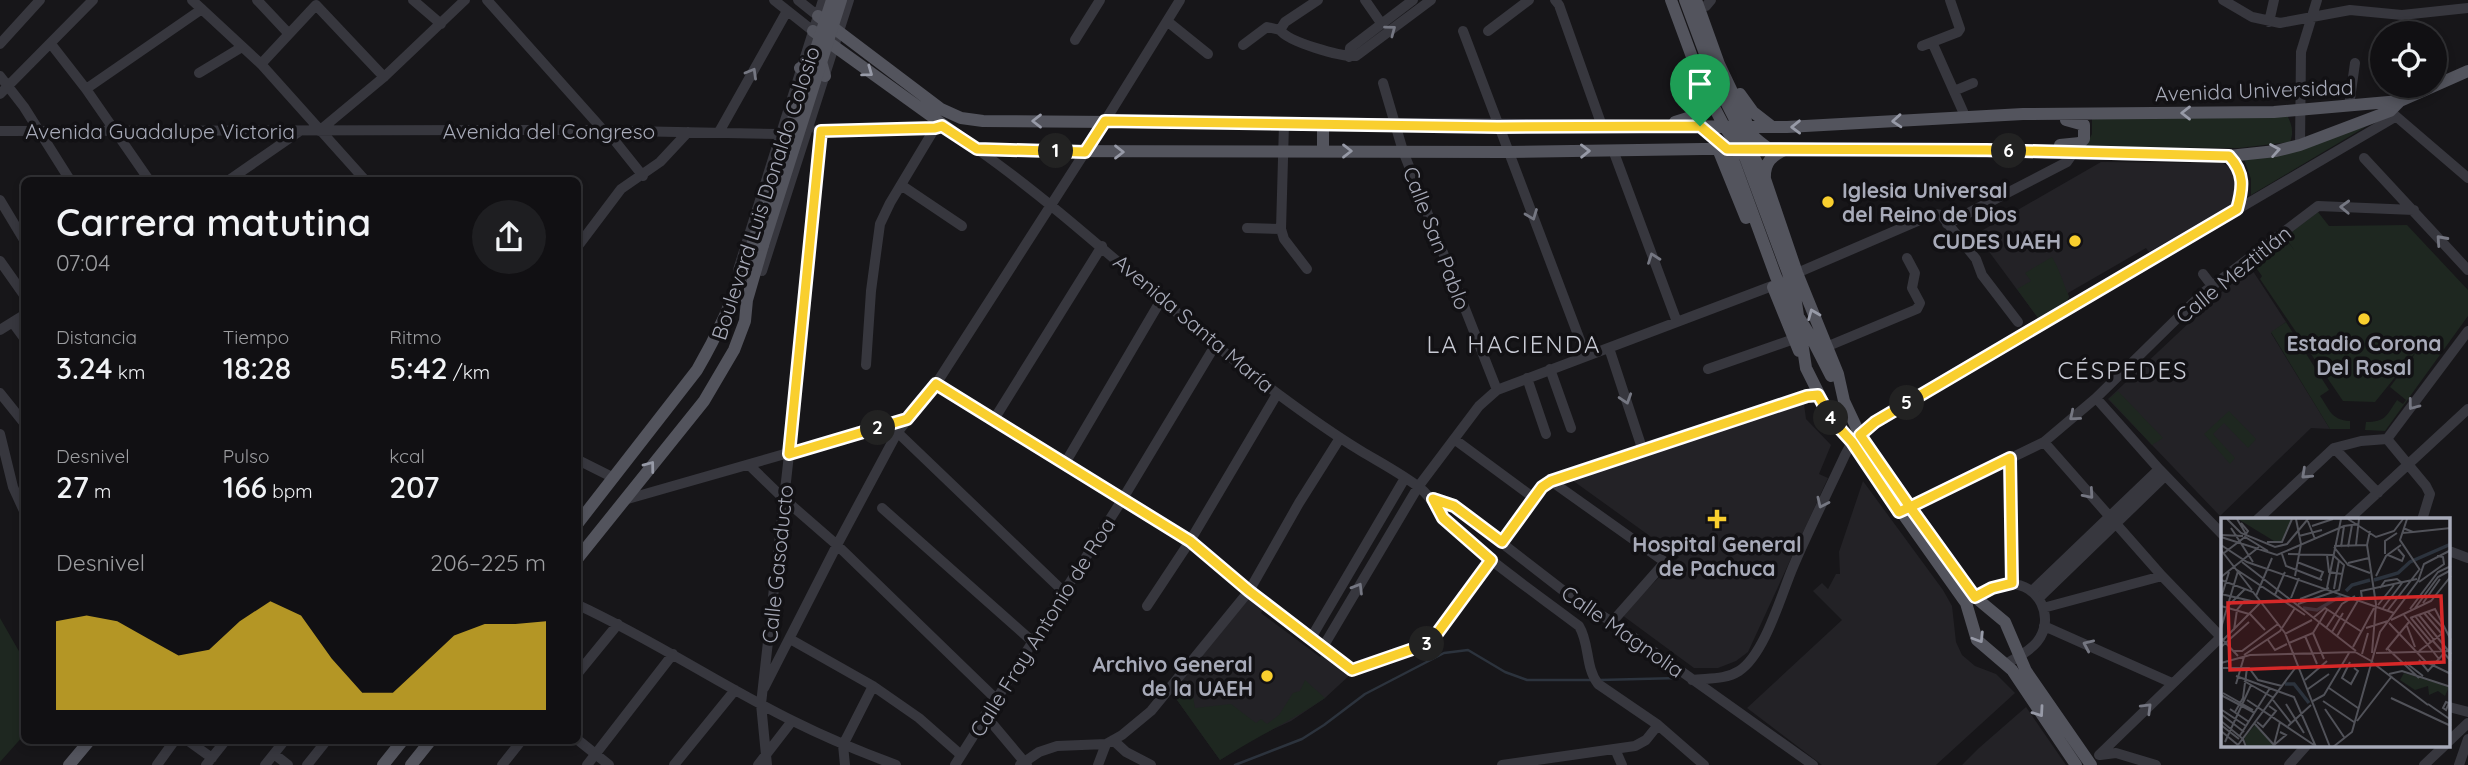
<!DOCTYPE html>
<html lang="es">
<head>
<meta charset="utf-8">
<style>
	:root { --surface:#111013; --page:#1e1e21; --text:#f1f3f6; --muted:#9c9da0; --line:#303033; --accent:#f9cf2e }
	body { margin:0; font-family:Quicksand,sans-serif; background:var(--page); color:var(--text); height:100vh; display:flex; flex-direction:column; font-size:26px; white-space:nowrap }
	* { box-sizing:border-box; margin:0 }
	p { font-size:23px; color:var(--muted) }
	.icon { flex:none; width:38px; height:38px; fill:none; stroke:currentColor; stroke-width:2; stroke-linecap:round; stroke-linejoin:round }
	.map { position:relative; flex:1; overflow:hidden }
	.details { position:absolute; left:21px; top:177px; width:560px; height:567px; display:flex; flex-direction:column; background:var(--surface); border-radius:10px; box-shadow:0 4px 10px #0003,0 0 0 2px var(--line) }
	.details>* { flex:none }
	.tools { position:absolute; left:2370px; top:21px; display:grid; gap:14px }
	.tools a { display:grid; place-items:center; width:77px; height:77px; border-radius:50%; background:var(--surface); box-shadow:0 4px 10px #0003,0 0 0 2px var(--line); font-size:35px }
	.pin { position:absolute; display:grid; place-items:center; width:60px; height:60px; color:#fff; margin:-72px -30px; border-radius:50% 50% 50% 0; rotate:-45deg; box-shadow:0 0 7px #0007 }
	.pin .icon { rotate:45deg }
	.km { position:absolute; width:35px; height:35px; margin:-18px; border-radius:50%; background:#222; color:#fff; font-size:19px; line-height:35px; text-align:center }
	.round { display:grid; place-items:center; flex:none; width:74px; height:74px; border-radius:37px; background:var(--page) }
	.summary { display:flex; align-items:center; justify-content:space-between; height:119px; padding:0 35px }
	h1 { font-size:38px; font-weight:600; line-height:52px }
	.stats { display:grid; grid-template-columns:repeat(3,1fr); gap:10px; height:119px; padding:7px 35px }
	.stats div { display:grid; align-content:center }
	.stats b { font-size:30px; font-weight:600 }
	.stats small { font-size:19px; font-weight:400 }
	.stats p { font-size:19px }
	.chart { height:196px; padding:14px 35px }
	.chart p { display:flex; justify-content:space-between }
	.chart svg { width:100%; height:126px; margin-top:7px; fill:var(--accent); opacity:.7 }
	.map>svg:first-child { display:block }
</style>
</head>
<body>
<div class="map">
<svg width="2468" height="765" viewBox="0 0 2468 765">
	<rect width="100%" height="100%" fill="#171619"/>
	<path fill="#232226" d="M2101,162l122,1 10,7 5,11 -5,23 -84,48 -3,-4 -78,45 1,4 -3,5 -28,16 -62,-84z
		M2249,265l37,57 -15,11 59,96 -19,-1 -91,88 -112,-117 117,-110 11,-15z
		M1790,403l14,1 2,15 25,26 -12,29 9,4 -80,174 -12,9 -18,7h-24l-72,-53 57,-58 -107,-77z
		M1863,481l80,109 9,16 4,36 6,13 13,11 21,8 19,19 -79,72h-114l-75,-57 95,-88 -29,-29 9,-8 6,6 8,-15h4l-1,-22z
		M1251,595l14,11 -4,7 59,44 5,-6 27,22 -27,25 -34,23 -33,15 -38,24 -48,-67z
		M2026,707l40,58h-104l17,-17z"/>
	<path fill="#1e2720" d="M2287,115c5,10 7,17 3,27l-51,6 -154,-1 7,-13v-16z
		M2367,126l-116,69v-16l-7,-20z
		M2318,212l11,14 78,-1 61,65v26l-83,115 -20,-1 1,-8c20,0 20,-6 31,-22l6,4 3,-4 -16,-13 36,-48 -51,63 -32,-1 -83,-122 2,-3 -10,-14 32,-25 11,14 -10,-14z
		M2052,257c8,13 11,26 17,40l-3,5 -28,16 -21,-29 14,-8 -6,-8z
		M2286,322l43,68 -9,6c10,14 11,24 30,25v8h-20l-59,-97z
		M2118,391l45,47 -11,7 -43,-46z
		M2229,411l27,28 -8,9 -24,-25 -11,11 22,24 -5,6 -26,-30z
		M0,618l24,42v75l-24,27z
		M1305,680l20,18c-34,23 -71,40 -105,62l-48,-67 7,-9 14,12 2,12 36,-4 25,19 5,-4 6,5 12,-9 14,-22 7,-2z"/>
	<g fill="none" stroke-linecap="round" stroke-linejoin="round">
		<path stroke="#2c333d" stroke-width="2.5" d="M1600,680l79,-2
			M1235,765l67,-26 22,-14 41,-31 79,-41 24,-3 37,22 22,8h67"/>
		<path stroke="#37373e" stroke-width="10" d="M192,0l69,64 104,116
			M257,0l32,34
			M413,0l28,24
			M487,0l117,131 7,5 32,40
			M774,0l39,31
			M798,0l20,16
			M1365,0l16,23
			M1555,0l4,5 43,121
			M2223,0l29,17 28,6 70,-13 52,5 66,-7
			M1706,6l5,-6
			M1167,21l41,33
			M2269,22l5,-22
			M1280,30c8,12 61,27 76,26l75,-56
			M1280,30l5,-8 33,-22
			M1463,31l123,325
			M1488,31l41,-31
			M1075,40l25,-40
			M1932,42l33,74
			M0,44l40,-44
			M51,44l35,45 63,91
			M1243,45l24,-18 13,3
			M1922,46l36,-14 2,-3 -10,-29
			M1349,57l1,-9 63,-48
			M261,64l55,-59 68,72
			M199,73l43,-26
			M0,76l24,31 46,73
			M1383,83l20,68 94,239
			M2402,86l3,13
			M86,89l116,-80
			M1954,91l19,-8
			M0,94l93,-94
			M2349,106l6,-43
			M2391,112l77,66
			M1284,124l-3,105 3,10 23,30
			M817,130l121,-3
			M0,131l579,-1 200,4
			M319,131l65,-54 81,-77
			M719,132l68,-121
			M2300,145l1,-93 16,-52
			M977,149c106,75 197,168 301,245 27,20 55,40 83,57 20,12 41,23 59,37 14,11 15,23 26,33 41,39 88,71 133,105 11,18 6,41 19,58l60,41 46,40
			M1613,150l64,172
			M2364,158l104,112
			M229,180l71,-49
			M901,185l61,41
			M0,200l24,40
			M1947,224l120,-62 7,-10
			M1247,228l34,1
			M578,246l43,-57 39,-27 28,-30
			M0,261l24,34
			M738,270l85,-270
			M762,271l87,-271
			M1797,273l137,-59 7,1 35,44 6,16 36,47
			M2203,274l10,13
			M13,323l11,15
			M0,330l24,-15
			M1826,347l91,-38 3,-6 -8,-15 3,-15 -8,-15
			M1609,348l34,103
			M866,365l5,-74 9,-67 10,-21 45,-75
			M1550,369l21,59
			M1708,369l86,-30
			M1527,378l19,56
			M936,384l254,157 59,50 103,79 78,-27 61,-83
			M0,393l24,30
			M2096,398l63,71 64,66
			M993,421l109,-175
			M895,430l169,162
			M0,434l13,53 11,24
			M1454,439l80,59
			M2387,439l81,-108
			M2387,439l39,47 4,8 -8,26
			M2044,442l118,134 59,61
			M2334,448l44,45
			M2010,458l2,126
			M578,460l36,18
			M749,465l34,33 54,47 159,154
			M1064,465l97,-165
			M1551,481l114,81 -53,60
			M1433,499l21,7 111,86 47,30 201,143
			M624,500l283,-81
			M882,508l151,134
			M1906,509l138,-67 52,-44 107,-105 115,-87 96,4
			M2257,520l77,-72 27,-7 26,-2
			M2348,520l120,-111
			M1502,542l40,-55 9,-6 255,-85 12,-1
			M2449,551l19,7
			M2033,590l126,-121
			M2039,598l126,-122
			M1969,601c12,-8 26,-17 40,-17 30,-1 47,34 28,58 -8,10 -20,15 -31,22
			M578,605c74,34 142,80 215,116 34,17 68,31 103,44
			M1147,606l43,-65 87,-147
			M2043,608l119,-32
			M2044,626l128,57
			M1311,638l94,-160
			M790,639l83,47 46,32 42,37
			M1323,647l95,-160 61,-81 18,-16 275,-104
			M578,673l40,-49
			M1692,680c16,-2 33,0 47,-9 26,-17 42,-76 54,-104 16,-38 35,-75 52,-112l7,-13 23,-20 520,-305
			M764,688l73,-143 60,-112 39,-49 169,-263 75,-121
			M2449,707l19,5
			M985,715l42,50
			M187,740l25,18
			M578,740l31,25
			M1113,740l13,12 25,13
			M2449,741l19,-18
			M1615,749l7,16
			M274,754l14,11
			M2099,755l124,-120
			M2100,755l16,-2 40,12
			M157,765l18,-25
			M206,765l20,-25
			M265,765l20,-25
			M307,765l20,-25
			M502,765l20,-25
			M587,765l86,-111
			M674,765l61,-75
			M758,765l34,-44
			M767,765l-6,-61 42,-374 18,-199
			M845,765l-2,-20 30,-59
			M955,765l167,-265 94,-156
			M1020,765l19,-13 18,-6 49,-2 16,-9 29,-24 98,-120 50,-88 41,-65
			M1098,765l8,-21
			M1502,765l133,-19 11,-6 12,-15
			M2289,765l17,-19
			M2424,765l20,-19
			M2459,765l9,-26"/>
		<path stroke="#53545d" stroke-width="12" d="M1671,0l31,84 22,42 21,31 43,116 7,23 11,72 25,50 21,24 114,161 11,37 35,30 64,95
			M1685,0l29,78 51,101 32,94 41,101 6,27 16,34 115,162 30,25 21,49 65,94
			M1696,0l23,64 27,57c1,12 12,20 22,27
			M818,16l123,93 20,9 22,3 804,6 236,-13 251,-2 126,-11
			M813,31l164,118 38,2 492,1 261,-4 461,8 47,-5 24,-6 90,-34 10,-10 68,-30
			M800,68l15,-8 7,5 3,11
			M1740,94l13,18 18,14
			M1675,122l22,-7 3,-15 -1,-17
			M1703,127l28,27 45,123 10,20 25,40 20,39
			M2060,145l20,-2 4,-4v-14l-18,-5
			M1718,149l28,69
			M1323,151v-27
			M2229,156c16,17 14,32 8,53
			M1765,179c-1,-17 7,-24 22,-30
			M1773,287l26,64
			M578,523l119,-153c24,-41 42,-84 56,-128
			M578,558l126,-157 30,-51 11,-29 2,-21 16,-55
			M69,765l21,-25
			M383,765l20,-25
			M411,765l20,-25"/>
		<path stroke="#53545d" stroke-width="12" d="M753,242l79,-242
			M763,245l78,-245"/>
	</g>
	<defs><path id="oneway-chevron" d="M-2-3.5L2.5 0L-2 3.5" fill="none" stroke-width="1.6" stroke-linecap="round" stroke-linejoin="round" transform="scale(1.75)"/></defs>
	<g stroke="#757782">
		<use href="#oneway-chevron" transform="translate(1391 30) rotate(-37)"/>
		<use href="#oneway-chevron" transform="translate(752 73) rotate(-60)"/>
		<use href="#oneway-chevron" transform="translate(2345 207) rotate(-178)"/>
		<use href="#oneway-chevron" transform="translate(1532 215) rotate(69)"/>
		<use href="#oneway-chevron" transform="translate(2441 240) rotate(-132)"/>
		<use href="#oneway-chevron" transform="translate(1653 258) rotate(-110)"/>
		<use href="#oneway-chevron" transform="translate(1626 399) rotate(72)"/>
		<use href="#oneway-chevron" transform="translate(2413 405) rotate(127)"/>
		<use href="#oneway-chevron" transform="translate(2074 416) rotate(140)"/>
		<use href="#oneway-chevron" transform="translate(2306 474) rotate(137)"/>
		<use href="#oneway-chevron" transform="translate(2089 494) rotate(49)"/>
		<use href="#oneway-chevron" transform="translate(1822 503) rotate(115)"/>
		<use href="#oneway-chevron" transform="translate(1358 588) rotate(-59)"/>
		<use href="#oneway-chevron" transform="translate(2088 645) rotate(-156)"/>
		<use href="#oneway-chevron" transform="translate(2147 708) rotate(-45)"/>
	</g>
	<g stroke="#979aa7">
		<use href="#oneway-chevron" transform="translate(868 72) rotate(36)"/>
		<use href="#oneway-chevron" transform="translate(2186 113) rotate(180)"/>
		<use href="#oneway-chevron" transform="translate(1037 121) rotate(180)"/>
		<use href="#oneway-chevron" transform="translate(1897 121) rotate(176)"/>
		<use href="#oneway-chevron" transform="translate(1796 127) rotate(179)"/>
		<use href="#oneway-chevron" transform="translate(2275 150) rotate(-10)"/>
		<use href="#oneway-chevron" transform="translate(1347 151)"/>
		<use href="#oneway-chevron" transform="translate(1585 151) rotate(-1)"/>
		<use href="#oneway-chevron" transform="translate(1119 152)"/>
		<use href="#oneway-chevron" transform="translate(1813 314) rotate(-112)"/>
		<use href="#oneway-chevron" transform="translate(650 466) rotate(-53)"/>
		<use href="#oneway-chevron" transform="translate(1979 638) rotate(58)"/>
		<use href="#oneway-chevron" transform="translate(2039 712) rotate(55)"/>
	</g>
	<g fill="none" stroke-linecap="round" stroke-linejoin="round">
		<defs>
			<path id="route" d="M1700,126l-202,1 -393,-6 -20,31 -108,-3 -35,-23 -7,2 -114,3 -32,323 118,-35 29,-35 254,157 59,50 103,79 78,-27 61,-83 -48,-42 -10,-19 21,7 48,36 40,-55 9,-6 256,-85 11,-1 14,25 20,22 47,70 11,-5 65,90 17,-9 20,-5 -2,-125 -100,49 -50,-72 15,-13 362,-213c6,-21 8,-36 -8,-53l-242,-6 -260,-1 -27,-23"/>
		</defs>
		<use href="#route" stroke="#fff" stroke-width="14"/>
		<use href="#route" stroke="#f9cf2e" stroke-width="9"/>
	</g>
	<g fill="#f9cf2e" stroke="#121114" stroke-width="2.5">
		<circle cx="1828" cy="202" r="7"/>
		<circle cx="2075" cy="241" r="7"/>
		<circle cx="2364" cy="319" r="7"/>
		<path d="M1713.5 508.5h7v7h7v7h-7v7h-7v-7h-7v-7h7z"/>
		<circle cx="1267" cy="676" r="7"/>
	</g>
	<g text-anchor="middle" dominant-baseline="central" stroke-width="7" stroke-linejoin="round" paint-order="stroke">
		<g font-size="21" fill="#a8abb9" stroke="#121114">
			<text transform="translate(2254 90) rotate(-2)">Avenida Universidad</text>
			<text x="160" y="131">Avenida Guadalupe Victoria</text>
			<text x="549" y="131">Avenida del Congreso</text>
			<text transform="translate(765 193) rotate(-72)">Boulevard Luis Donaldo Colosio</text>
			<text transform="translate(1437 238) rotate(69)">Calle San Pablo</text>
			<text transform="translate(2233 274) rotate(-39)">Calle Meztitlán</text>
			<text transform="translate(1194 323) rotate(40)">Avenida Santa María</text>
			<text transform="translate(777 564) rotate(-84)">Calle Gasoducto</text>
			<text transform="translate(1042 627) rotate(-58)">Calle Fray Antonio de Roa</text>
			<text transform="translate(1623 631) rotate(35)">Calle Magnolia</text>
		</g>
		<g font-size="21" font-weight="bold" fill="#a8abb9" stroke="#121114" text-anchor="end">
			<text x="1842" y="190" text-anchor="start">Iglesia Universal<tspan x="1842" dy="24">del Reino de Dios</tspan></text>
			<text x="2061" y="241">CUDES UAEH</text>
			<text x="2364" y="343" text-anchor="middle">Estadio Corona<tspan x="2364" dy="24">Del Rosal</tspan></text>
			<text x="1717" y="544" text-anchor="middle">Hospital General<tspan x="1717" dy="24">de Pachuca</tspan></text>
			<text x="1253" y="664">Archivo General<tspan x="1253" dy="24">de la UAEH</tspan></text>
		</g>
		<g font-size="24" letter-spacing="2" fill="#c9cbd5" stroke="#121114">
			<text x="1514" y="344">LA HACIENDA</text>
			<text x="2123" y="370">CÉSPEDES</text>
		</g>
	</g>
	<g transform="translate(2221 518)">
		<rect width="229" height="229" fill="#171619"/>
		<path d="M17,1h54l-9,22h-9zM183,155l45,14 -4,9 -7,-5 -9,4 -1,-9 -13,4 -15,-10zM34,207l17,18 4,4h-29l-3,-9z" fill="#1e2720"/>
		<path fill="none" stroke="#2c333d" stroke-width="3.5" d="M153,62l24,-7 12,-11 41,-18M125,73l6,-6 18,-5M82,90l14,2 24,-14M64,166h9l15,19"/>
		<path fill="none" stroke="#515259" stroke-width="2" d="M6,1l14,14 34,14 12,-3 21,-25M16,1l9,15 2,-3 -7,-8M86,1l8,20M127,1l28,18 18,-6 9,-12M186,1l-7,21 20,30M91,8l21,-7M10,10l22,34M149,13l-3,14 9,59 -4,49M192,14l38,-4M181,15l11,-1 -10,-4M0,17l22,1M78,18l23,-6M0,19l56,18 67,-29 15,-2M46,24h15l10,-23M0,27l26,17 147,51M135,27l3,-26M113,28l34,-1M113,29l14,18 22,8M120,29l3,-21M127,29l4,-22M0,32l31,40M3,35l21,-16 23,14M61,36l4,12 36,14M67,36l45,1M164,36v-13l12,-8M106,37l2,17 13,2M167,37l14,6 2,-5 -6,-7M21,44l114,89M76,44l26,10 -3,7M127,45l21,-5M16,52l68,45M74,58l6,-32 -5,-25M155,58l10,-20 15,-11M0,59l38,-30M0,62l32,12 32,41 45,114M198,64l25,-18 -1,-7 -6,-1M106,70l14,-69M159,70l5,-7 12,-2 5,4 -19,25M113,71l5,-29M0,76l39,9M54,77l10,-23M35,78l16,-38M0,80l8,-26M70,80l8,-20M141,80l-1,-7 56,-12M79,81l29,-11M202,85l17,-24M77,86l41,-14 5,-25 -11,-10M157,87l16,-20M0,88l28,8M7,88l17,-17M194,90l23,-31 13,-7M189,91l28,-37 13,-6M167,92l31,-40M207,94l15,16M203,95l18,21M29,96l15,16M183,97l35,44M198,97l32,39M194,98l19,24M92,100l12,-10 37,24M189,100l25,-9 16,31M190,100l20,24M170,102l40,-19 20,-25M168,105l37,39 25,12M186,108l8,21M0,110l17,-57M105,110l16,-24 13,-8M145,110l22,-7M13,112l3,-20 8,-10M111,114l11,-19M92,115l11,26M64,116l27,-14M84,118l12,28M116,118l23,-39M0,120l17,18M2,122l37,-37M47,122l7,10 12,-6M212,123l18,20M68,125l24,-10 14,-23M0,129l28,-25M132,129l21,-39M167,131l31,29M165,132l23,-28M13,133h8l36,-27M198,133l24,-18M155,135l75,-2M141,136l6,-21M23,137l36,-24 15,-23M198,142l9,11 18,-20M129,144l-8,16 9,6 7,-13 -4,-3M184,144l18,14M0,145l29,-8 105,-3 18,10M152,145l55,42M2,150h26l9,12 24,6M168,156l13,-3 49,16M15,158l58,21 22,50M84,162l22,-19M23,163l30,17M15,166l8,-27M108,170l29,20M87,171l21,-15M2,175l30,17M0,177l34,18M170,180l60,28M26,182l67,45M52,182l18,23M92,183l11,-6 25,-42M102,183l31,21M225,184l3,1 -3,7 -3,-2zM65,186l18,29M207,186l23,16M9,191l19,13M104,191l19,28M1,192l24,16M14,194l8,-14 4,-30M0,196l23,18M0,203l22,18 3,8M136,203l35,-45M36,204l6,5 13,-16 -7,-5M34,206l19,21M0,207l18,14M67,208l23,-21M0,213l17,14M18,219l31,-49M4,224l26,-57M17,227l58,-78M53,227l6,-23M53,227l12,-10 -6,-3M112,229l19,-15 28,-100 38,-51 6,-17 27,-14"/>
		<path fill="#d62828" fill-opacity="0.15" stroke="#d62828" stroke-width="3.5" d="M220,78l3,66 -214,8 -2,-67z"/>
		<rect width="229" height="229" fill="none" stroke="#a8abb9" stroke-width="3.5"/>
	</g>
</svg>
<div class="tools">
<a><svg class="icon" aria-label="locate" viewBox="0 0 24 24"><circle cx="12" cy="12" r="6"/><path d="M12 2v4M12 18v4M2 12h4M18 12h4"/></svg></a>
</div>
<div class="pin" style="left:1700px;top:126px;background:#1e9e55"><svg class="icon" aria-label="arrive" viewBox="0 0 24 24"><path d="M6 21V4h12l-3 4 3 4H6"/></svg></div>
<b class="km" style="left:1056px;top:151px">1</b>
<b class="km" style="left:878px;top:428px">2</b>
<b class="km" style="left:1427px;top:644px">3</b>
<b class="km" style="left:1831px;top:418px">4</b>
<b class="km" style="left:1907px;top:403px">5</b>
<b class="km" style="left:2009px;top:151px">6</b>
<section class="details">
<div class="summary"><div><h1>Carrera matutina</h1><p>07:04</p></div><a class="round"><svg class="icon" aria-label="share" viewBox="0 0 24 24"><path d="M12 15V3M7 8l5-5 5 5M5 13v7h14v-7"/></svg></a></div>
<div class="stats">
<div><p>Distancia</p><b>3.24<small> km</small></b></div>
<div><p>Tiempo</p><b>18:28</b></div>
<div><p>Ritmo</p><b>5:42<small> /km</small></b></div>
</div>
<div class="stats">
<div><p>Desnivel</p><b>27<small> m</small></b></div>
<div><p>Pulso</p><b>166<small> bpm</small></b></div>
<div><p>kcal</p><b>207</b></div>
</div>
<div class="chart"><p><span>Desnivel</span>206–225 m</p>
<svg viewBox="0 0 160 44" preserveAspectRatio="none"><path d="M0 44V13L10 11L20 13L30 19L40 25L50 23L60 13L70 6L80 11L90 26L100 38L110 38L120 28L130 18L140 14L150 14L160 13V44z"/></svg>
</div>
</section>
</div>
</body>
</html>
